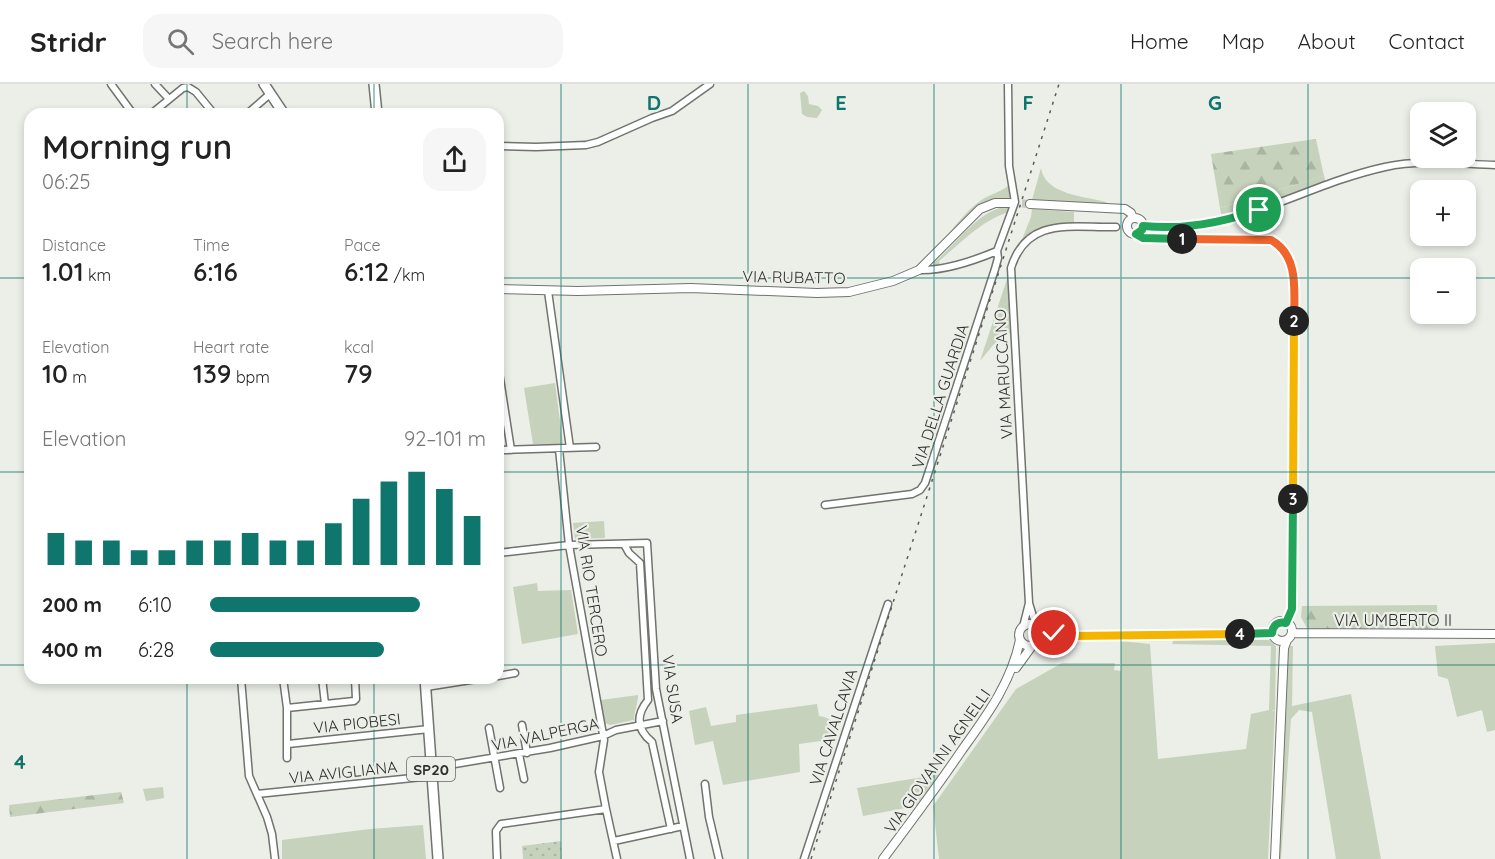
<!DOCTYPE html>
<html lang="en">
<head>
<meta charset="utf-8">
<style>
	:root { --surface:#fff; --page:#f6f6f6; --text:#222; --muted:#767676; --line:#e0e0e0; --accent:#0f766e }
	body { margin:0; font-family:Quicksand,sans-serif; background:var(--page); color:var(--text); height:100vh; display:flex; flex-direction:column; font-size:22px; white-space:nowrap }
	* { box-sizing:border-box; margin:0 }
	p { font-size:20px; color:var(--muted) }
	.icon { flex:none; width:33px; height:33px; fill:none; stroke:currentColor; stroke-width:2; stroke-linecap:round; stroke-linejoin:round }
	.map { position:relative; flex:1; overflow:hidden }
	.panel { position:absolute; left:24px; top:24px; width:480px; height:576px; display:flex; flex-direction:column; background:var(--surface); border-radius:18px; box-shadow:0 3px 9px #0003 }
	.panel>* { flex:none }
	.fabs { position:absolute; left:1410px; top:18px; display:grid; gap:12px }
	.fabs a { display:grid; place-items:center; width:66px; height:66px; border-radius:12px; background:var(--surface); box-shadow:0 3px 9px #0003; font-size:30px }
	.pin { position:absolute; display:grid; place-items:center; width:51px; height:51px; color:#fff; margin:-26px; border:3px solid #fff; border-radius:50%; box-shadow:0 2px 6px #0007 }
	.km { position:absolute; width:30px; height:30px; margin:-15px; border-radius:50%; background:#222; color:#fff; font-size:16px; line-height:30px; text-align:center }
	.round { display:grid; place-items:center; flex:none; width:63px; height:63px; border-radius:18px; background:var(--page) }
	.summary { display:flex; align-items:center; justify-content:space-between; height:102px; padding:0 18px }
	h1 { font-size:33px; font-weight:600; line-height:45px }
	.stats { display:grid; grid-template-columns:repeat(3,1fr); gap:9px; height:102px; padding:6px 18px }
	.stats div { display:grid; align-content:center }
	.stats b { font-size:26px; font-weight:600 }
	.stats small { font-size:16px; font-weight:400 }
	.stats p { font-size:16px }
	.chart { height:168px; padding:12px 18px }
	.chart p { display:flex; justify-content:space-between }
	.chart svg { width:100%; height:108px; margin-top:6px; stroke:var(--accent); stroke-width:6 }
	ul { padding:0 18px; list-style:none; font-size:20px }
	li { display:grid; grid-template-columns:96px 72px 1fr; align-items:center; height:45px }
	li i { height:15px; border-radius:8px; background:var(--accent) }
	header { display:flex; align-items:center; gap:36px; box-sizing:border-box; height:84px; padding:0 30px; background:var(--surface); border-bottom:2px solid var(--line) }
	header strong { font-size:28px }
	nav { display:flex; gap:33px; margin-inline-start:auto; font-size:21px }
	.search { width:420px; height:54px; background:var(--page); display:flex; align-items:center; gap:15px; box-sizing:border-box; padding:0 21px; border-radius:18px; color:var(--muted); font-size:22px }
	.map>svg:first-child { display:block }
</style>
</head>
<body>
<header>
<strong>Stridr</strong>
<div class="search"><svg class="icon" aria-label="search" viewBox="0 0 24 24"><circle cx="10" cy="10" r="6"/><path d="M15 15l6 6"/></svg>Search here</div>
<nav><a>Home</a><a>Map</a><a>About</a><a>Contact</a></nav>
</header>
<div class="map">
<svg width="1495" height="775" viewBox="0 0 1495 775">
	<defs>
		<pattern id="forest-firs" width="22" height="20" patternUnits="userSpaceOnUse" patternTransform="scale(1.5)"><rect width="22" height="20" fill="#c6d2bb"/><path d="M5 1l3.5 6h-7zM16 11l3.5 6h-7z" fill="#aab5a1"/></pattern>
		<pattern id="garden-dots" width="8" height="8" patternUnits="userSpaceOnUse" patternTransform="scale(1.5)"><rect width="8" height="8" fill="#c6d2bb"/><path d="M2 2h.1M6 6h.1" fill="none" stroke="#aab5a1" stroke-width="1.8" stroke-linecap="round"/></pattern>
	</defs>
	<rect width="100%" height="100%" fill="#ebefe8"/>
	<path fill="#c6d2bb" d="M804,7l4,5 1,8 9,2 4,4 -5,8 -10,-1 -5,-3 -2,-21z
		M1041,84c4,27 44,28 65,34l1,2 -75,-4z
		M1324,92l2,7 -104,36 -2,-11z
		M1009,101l3,14 -10,-1 -13,3 -44,41 -1,-2c11,-14 21,-28 36,-39 9,-7 20,-8 29,-16z
		M1010,122l-1,6c-27,8 -48,31 -70,49l1,3 14,-3 -1,1 -19,4 -1,-3c25,-19 44,-54 77,-57z
		M1032,125l42,3v11c-24,2 -35,2 -53,19l10,-25z
		M1008,192l2,57 -16,11 -14,17z
		M555,299l8,61h-30l-9,-56z
		M604,437l1,17 -30,1 -2,-16z
		M537,499l1,8 33,-1 7,44 -56,10 -9,-57z
		M1174,555l95,1 7,6 -1,64 -3,1h3l-7,148h-329l-6,-53 83,-117 46,-26h53l-1,7 7,1v-30l29,3 8,115 88,-10 5,-35 18,-4 2,-64 -99,-2z
		M1495,559v87l-8,2 -5,-22 -25,7 -9,-38 -10,-3 -3,-30z
		M1289,562h4l-1,60 59,-12 30,165h-45l-24,-147 -13,-2 -8,9 -10,140h-4l10,-207z
		M638,611c0,9 -4,16 -4,25l-24,5 -5,-2 -4,-23z
		M817,620l2,12c15,2 15,10 17,23l-37,5 1,28 -77,13 -10,-44 -18,4 -6,-34 17,-4 5,19 25,-4v-7z
		M941,690l-25,32 -53,10 -6,-28z
		M163,703l1,11 -18,3 -3,-12z
		M423,741l3,34h-144v-19l88,-11z"/>
	<path fill="url(#forest-firs)" d="M1316,55l8,37 -104,32 -9,-54z
		M1437,521l1,25h-130l-7,-13 1,-11z
		M121,708l3,11 -114,14 -1,-12z"/>
	<path fill="url(#garden-dots)" d="M561,757l1,18h-39l-1,-13z"/>
	<g fill="none" stroke-linecap="round" stroke-linejoin="round">
		<path stroke="#c5c9c3" stroke-width="8" stroke-dasharray="8 4" stroke-linecap="butt" d="M1010,119l20,1"/>
		<defs>
			<path id="minor" d="M111,0l22,30
				M155,0l14,15
				M151,30l32,-26 5,-1 8,5 18,22
				M247,30l24,-21
				M498,62l38,1 50,-2 12,-3 54,-24 20,-7 38,-27
				M1143,143c94,8 156,-41 242,-60 36,-8 74,-3 110,-2
				M919,186c26,1 54,-9 78,-19l18,-49 -6,-36 -1,-82
				M548,207l22,157
				M498,282l13,84
				M559,365l10,96 35,195 -5,32 7,37
				M498,366l98,-3
				M825,421l87,-11 8,-4 5,-7 70,-214 3,-11 -1,-7
				M624,460l5,9 11,10 8,137c-12,15 -12,29 4,42l19,87
				M498,469l71,-8 78,-2 9,146 34,170
				M1036,542l-7,-23 -18,-335c16,-52 61,-40 105,-41
				M1023,543l6,-24
				M498,592l17,-3
				M241,594l8,98 18,41 5,17 3,25
				M283,594l4,30v50
				M322,594l3,26
				M426,603l57,-9
				M287,624l67,-7 2,-2 -1,-21
				M522,641l5,28
				M489,644l11,60
				M288,660l141,-15
				M519,670l5,25
				M431,684l119,-20 53,-12 13,-6 47,-9
				M705,700l4,33 10,42
				M257,710l175,-18
				M614,757l69,-15
				M497,775l-1,-28 5,-7 105,-15 11,50
				M804,775l84,-255"/>
			<path id="tertiary" d="M1030,120l95,5 6,4 2,5
				M1127 142a8 8 0 1 1 16 0a8 8 0 1 1-16 0Z
				M1135,150l8,4 128,2c15,8 18,19 23,35l-2,334 -6,14
				M498,205l80,2 113,-3 126,5 32,-1 44,-11 26,-11 61,-61 15,-6h15
				M1272 547a10 10 0 1 1 20 0a10 10 0 1 1-20 0Z
				M1019 551a11 11 0 1 1 22 0a11 11 0 1 1-22 0Z
				M1292,549l203,1
				M1040,558l32,-6 200,-3
				M1016,584l16,-22
				M883,775c27,-36 54,-72 79,-109 25,-35 49,-67 58,-110
				M1275,775l9,-211 3,-8"/>
			<path id="primary" d="M264,0l20,30
				M374,0l3,30
				M425,594l13,181"/>
		</defs>
		<use href="#minor" stroke="#70736e" stroke-width="9"/>
		<use href="#tertiary" stroke="#70736e" stroke-width="10"/>
		<use href="#primary" stroke="#70736e" stroke-width="12"/>
		<use href="#minor" stroke="#fff" stroke-width="6"/>
		<use href="#tertiary" stroke="#fff" stroke-width="8"/>
		<use href="#primary" stroke="#fff" stroke-width="9"/>
		<path stroke="#595b57" stroke-width="1.5" stroke-dasharray="3 6" stroke-linecap="butt" d="M811,775l248,-775"/>
	</g>
	<g fill="none" stroke-linecap="round" stroke-linejoin="round">
		<defs>
			<path id="split-1" d="M1182,155l-39,-1 -7,-4 6,-4 1,-4c41,4 77,-3 116,-16"/>
			<path id="split-2" d="M1182,155l89,1c29,16 23,53 23,81"/>
			<path id="split-3" d="M1293,415l1,-178"/>
			<path id="split-4" d="M1240,550l32,-1c1,-8 6,-12 14,-10l6,-14 1,-110"/>
			<path id="split-5" d="M1054,549l18,3 168,-2"/>
		</defs>
		<use href="#split-1" stroke="#fff" stroke-width="12"/>
		<use href="#split-2" stroke="#fff" stroke-width="12"/>
		<use href="#split-3" stroke="#fff" stroke-width="12"/>
		<use href="#split-4" stroke="#fff" stroke-width="12"/>
		<use href="#split-5" stroke="#fff" stroke-width="12"/>
		<use href="#split-1" stroke="#22a559" stroke-width="8"/>
		<use href="#split-2" stroke="#f0652b" stroke-width="8"/>
		<use href="#split-3" stroke="#f5b400" stroke-width="8"/>
		<use href="#split-4" stroke="#22a559" stroke-width="8"/>
		<use href="#split-5" stroke="#f5b400" stroke-width="8"/>
	</g>
	<path fill="none" stroke="#0f766e" stroke-width="1.5" stroke-opacity="0.55" d="M187,0v30M374,0v30M561,0v775M748,0v775M934,0v775M1121,0v775M1308,0v775M0,194h30M498,194h922M1466,194h29M0,388h30M498,388h997M0,581h30M498,581h997M187,594v181M374,594v181"/>
	<g text-anchor="middle" dominant-baseline="central" stroke-width="4.5" stroke-linejoin="round" paint-order="stroke">
		<rect fill="#ebefe8" stroke="#676a66" stroke-width="1.5" x="407" y="673" width="48" height="24" rx="4.5"/>
		<g font-size="15" font-weight="bold" fill="#2f312e">
			<text x="431" y="685">SP20</text>
		</g>
		<g font-size="16" fill="#2f312e" stroke="#ebefe8">
			<text transform="translate(794 193) rotate(1)">VIA RUBATTO</text>
			<text transform="translate(1003 290) rotate(-93)">VIA MARUCCANO</text>
			<text transform="translate(940 312) rotate(-72)">VIA DELLA GUARDIA</text>
			<text transform="translate(592 507) rotate(81)">VIA RIO TERCERO</text>
			<text x="1393" y="536">VIA UMBERTO II</text>
			<text transform="translate(673 605) rotate(82)">VIA SUSA</text>
			<text transform="translate(357 639) rotate(-6)">VIA PIOBESI</text>
			<text transform="translate(833 643) rotate(-72)">VIA CAVALCAVIA</text>
			<text transform="translate(545 650) rotate(-12)">VIA VALPERGA</text>
			<text transform="translate(937 677) rotate(-55)">VIA GIOVANNI AGNELLI</text>
			<text transform="translate(343 688) rotate(-6)">VIA AVIGLIANA</text>
		</g>
	</g>
	<g font-size="20" text-anchor="middle" font-weight="bold" fill="#0f766e" stroke="#ebefe8" stroke-width="4.5" stroke-linejoin="round" paint-order="stroke">
		<text x="654" y="26">D</text>
		<text x="841" y="26">E</text>
		<text x="1028" y="26">F</text>
		<text x="1215" y="26">G</text>
		<text x="20" y="685">4</text>
	</g>
</svg>
<div class="fabs">
<a><svg class="icon" aria-label="layers" viewBox="0 0 24 24"><path d="M12 4l9 5-9 5-9-5zM3 14l9 5 9-5"/></svg></a>
<a>+</a>
<a>−</a>
</div>
<div class="pin" style="left:1259px;top:126px;background:#1e9e55"><svg class="icon" aria-label="arrive" viewBox="0 0 24 24"><path d="M6 21V4h12l-3 4 3 4H6"/></svg></div>
<div class="pin" style="left:1054px;top:549px;background:#d93025"><svg class="icon" aria-label="check" viewBox="0 0 24 24"><path d="M5 12l5 5 9-10"/></svg></div>
<b class="km" style="left:1182px;top:155px">1</b>
<b class="km" style="left:1294px;top:237px">2</b>
<b class="km" style="left:1293px;top:415px">3</b>
<b class="km" style="left:1240px;top:550px">4</b>
<section class="panel">
<div class="summary"><div><h1>Morning run</h1><p>06:25</p></div><a class="round"><svg class="icon" aria-label="share" viewBox="0 0 24 24"><path d="M12 15V3M7 8l5-5 5 5M5 13v7h14v-7"/></svg></a></div>
<div class="stats">
<div><p>Distance</p><b>1.01<small> km</small></b></div>
<div><p>Time</p><b>6:16</b></div>
<div><p>Pace</p><b>6:12<small> /km</small></b></div>
</div>
<div class="stats">
<div><p>Elevation</p><b>10<small> m</small></b></div>
<div><p>Heart rate</p><b>139<small> bpm</small></b></div>
<div><p>kcal</p><b>79</b></div>
</div>
<div class="chart"><p><span>Elevation</span>92–101 m</p>
<svg viewBox="0 0 160 44" preserveAspectRatio="none"><path d="M5 44V31M15 44V34M25 44V34M35 44V38M45 44V38M55 44V34M65 44V34M75 44V31M85 44V34M95 44V34M105 44V27M115 44V17M125 44V10M135 44V6M145 44V13M155 44V24"/></svg>
</div>
<ul>
<li><b>200 m</b>6:10<i style="width:76%"></i></li>
<li><b>400 m</b>6:28<i style="width:63%"></i></li>
</ul>
</section>
</div>
</body>
</html>
